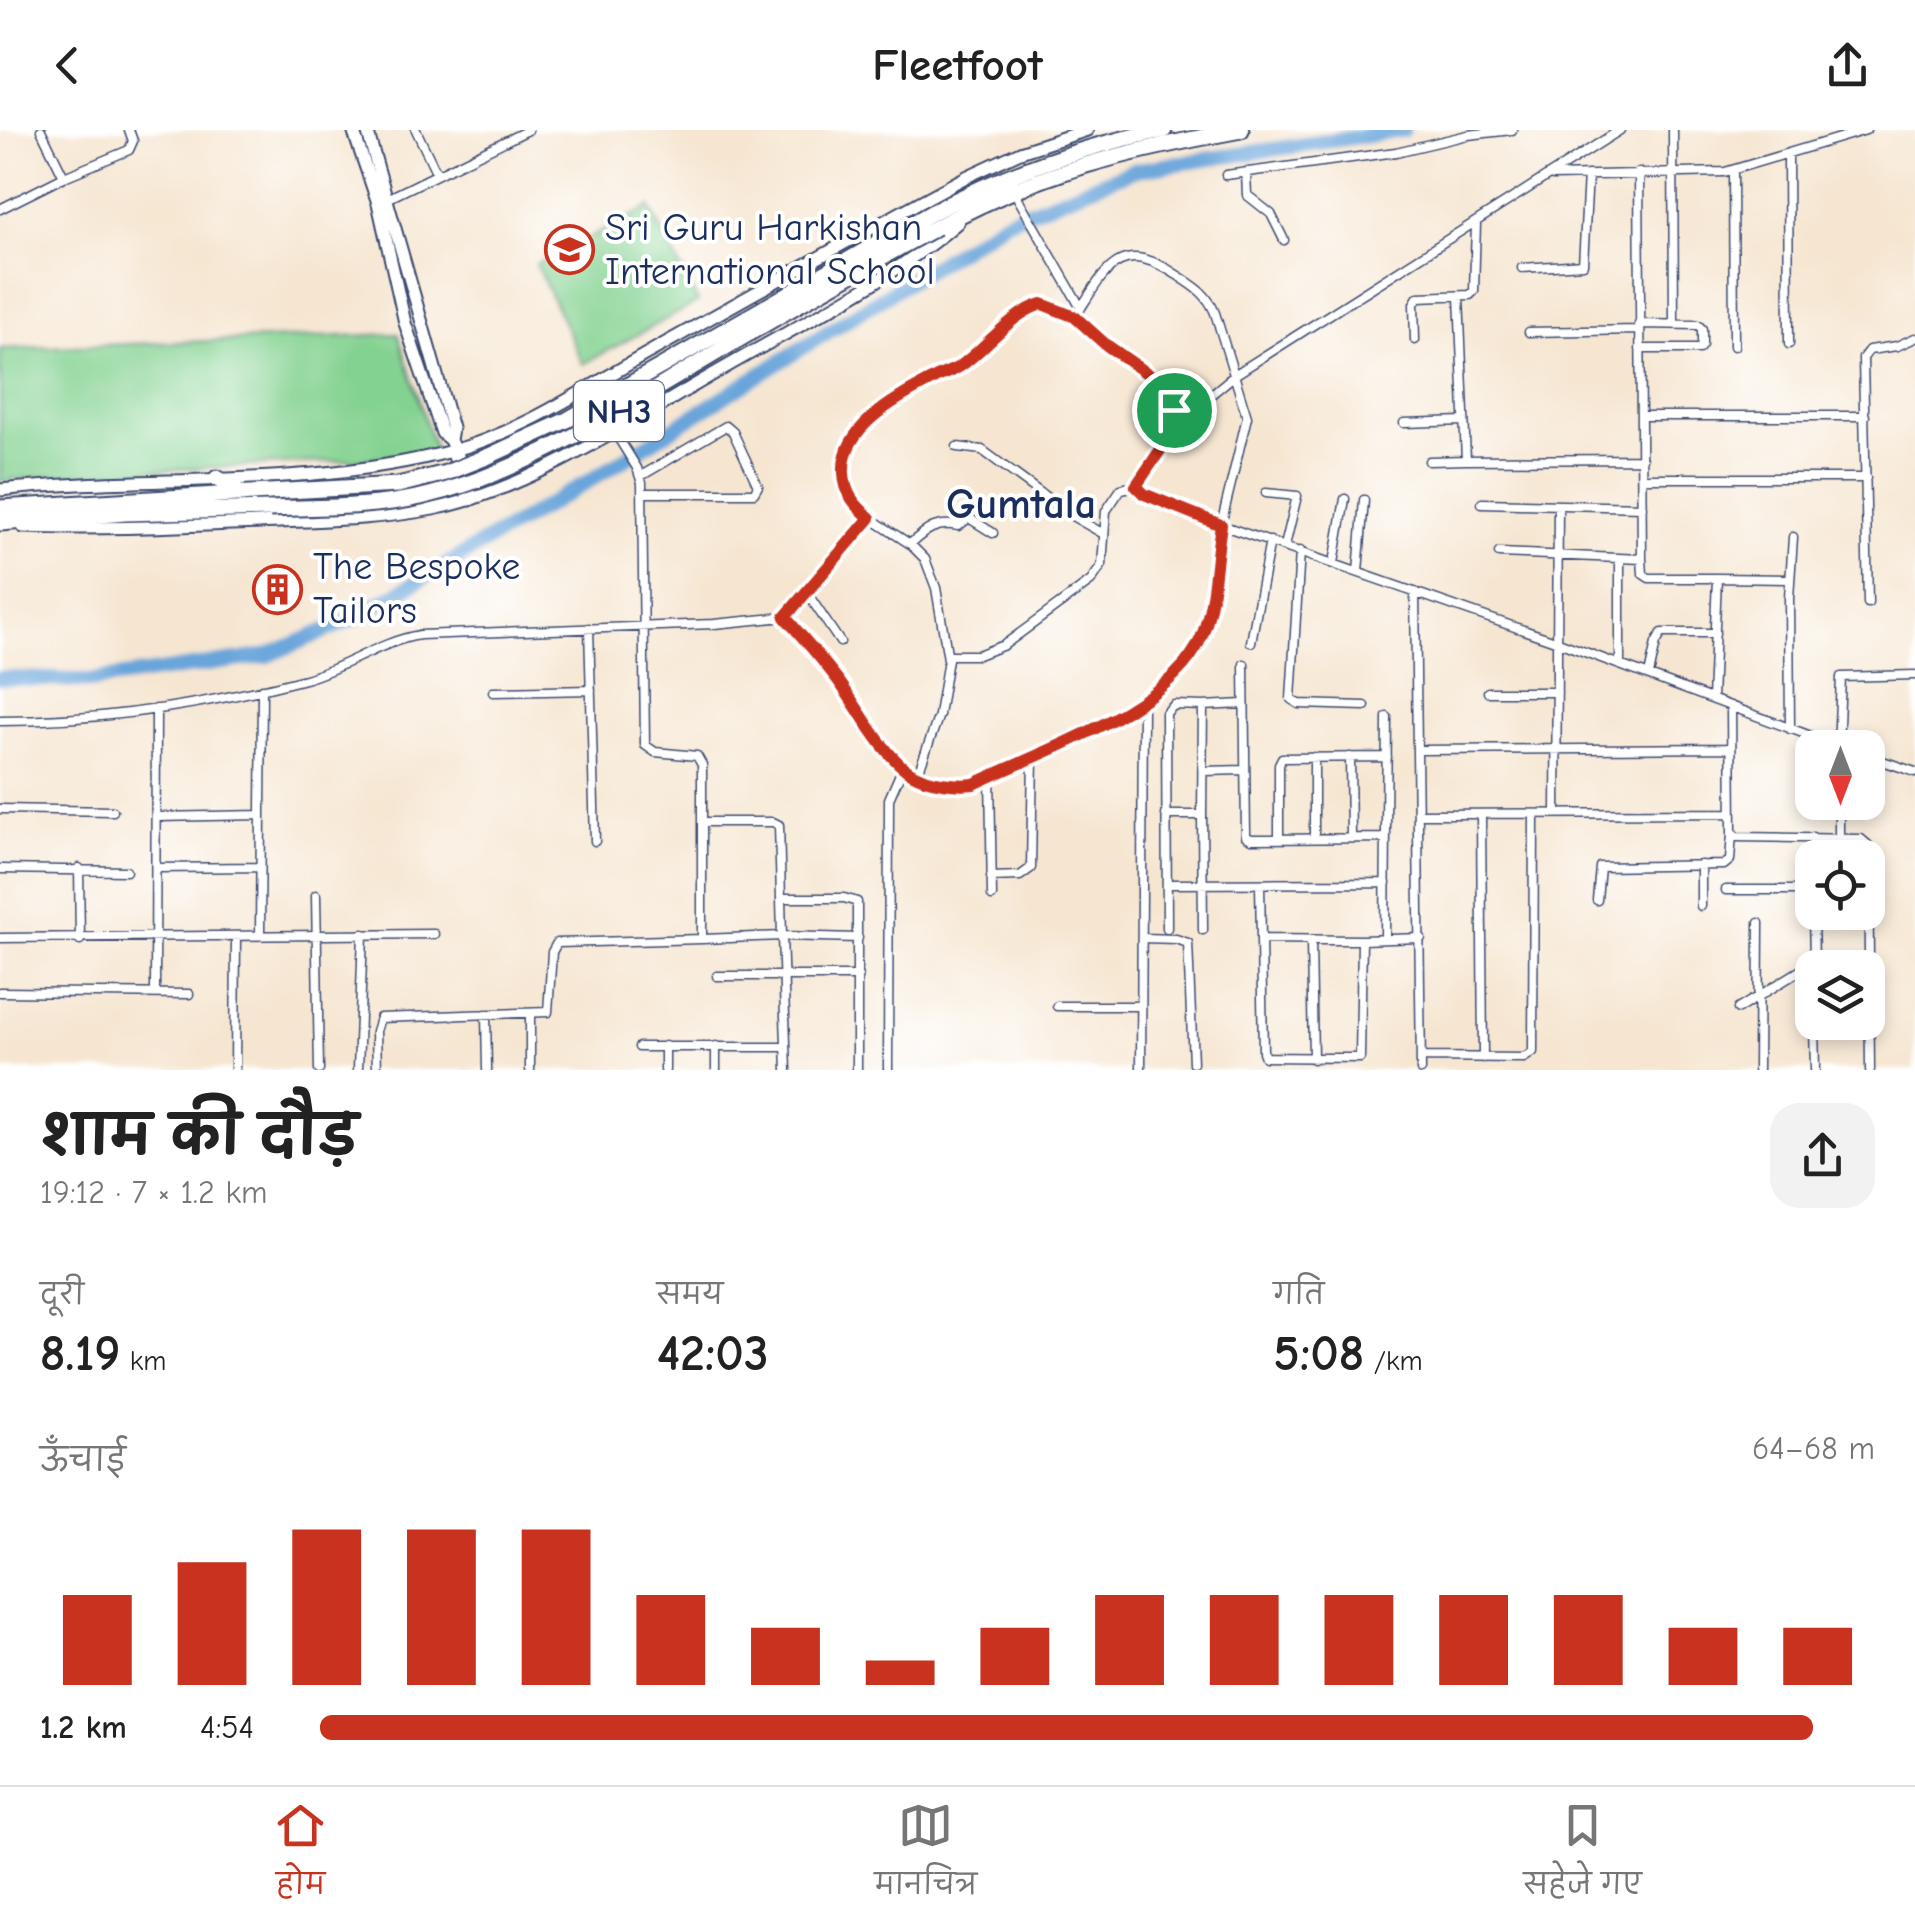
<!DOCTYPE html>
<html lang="hi">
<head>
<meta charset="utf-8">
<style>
	:root { --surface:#fff; --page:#f2f2f2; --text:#222; --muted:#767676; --line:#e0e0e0; --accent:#c8321e }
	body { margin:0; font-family:"Comic Neue","Playpen Sans Deva",sans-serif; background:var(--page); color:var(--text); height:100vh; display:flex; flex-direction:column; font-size:38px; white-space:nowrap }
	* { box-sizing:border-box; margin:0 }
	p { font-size:32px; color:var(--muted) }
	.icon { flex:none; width:55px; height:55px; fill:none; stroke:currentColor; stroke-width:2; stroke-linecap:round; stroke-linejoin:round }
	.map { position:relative; height:940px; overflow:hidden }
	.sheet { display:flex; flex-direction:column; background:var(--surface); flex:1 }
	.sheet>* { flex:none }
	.needle { width:65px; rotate:180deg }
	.fabs { position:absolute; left:1795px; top:600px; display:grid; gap:20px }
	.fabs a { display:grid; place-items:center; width:90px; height:90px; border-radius:20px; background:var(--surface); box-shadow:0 5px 15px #0003; font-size:50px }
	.pin { position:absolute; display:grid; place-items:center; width:85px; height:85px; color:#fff; margin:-42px; border:5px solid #fff; border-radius:50%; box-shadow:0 2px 10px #0007 }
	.round { display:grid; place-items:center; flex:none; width:105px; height:105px; border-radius:30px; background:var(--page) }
	.summary { display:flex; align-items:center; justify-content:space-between; height:170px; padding:0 40px }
	h1 { font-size:55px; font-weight:700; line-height:75px }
	.stats { display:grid; grid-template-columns:repeat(3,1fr); gap:15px; height:170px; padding:10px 40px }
	.stats div { display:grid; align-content:center }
	.stats b { font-size:50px; font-weight:700 }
	.stats small { font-size:28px; font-weight:400 }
	.stats p { font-size:28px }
	.chart { height:280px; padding:20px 40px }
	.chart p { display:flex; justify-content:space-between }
	.chart svg { width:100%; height:180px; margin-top:10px; stroke:var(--accent); stroke-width:6 }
	ul { padding:0 40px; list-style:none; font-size:32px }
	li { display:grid; grid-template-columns:160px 120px 1fr; align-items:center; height:75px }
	li i { height:25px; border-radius:12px; background:var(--accent) }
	header { display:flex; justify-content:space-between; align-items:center; height:130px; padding:0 40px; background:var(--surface); font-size:45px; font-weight:700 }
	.menu { display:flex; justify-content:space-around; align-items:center; height:140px; border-top:2px solid var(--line); background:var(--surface); font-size:28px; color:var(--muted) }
	.menu a { display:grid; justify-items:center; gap:5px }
	.menu .on { color:var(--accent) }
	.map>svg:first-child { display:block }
</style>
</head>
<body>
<header><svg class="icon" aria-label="back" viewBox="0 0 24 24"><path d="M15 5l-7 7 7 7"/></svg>Fleetfoot<svg class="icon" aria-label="share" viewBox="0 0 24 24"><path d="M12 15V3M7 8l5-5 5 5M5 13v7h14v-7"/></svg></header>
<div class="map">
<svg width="1915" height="940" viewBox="0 0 1915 940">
	<rect width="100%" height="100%" fill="#fff"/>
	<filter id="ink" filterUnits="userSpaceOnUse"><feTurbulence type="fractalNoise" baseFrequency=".01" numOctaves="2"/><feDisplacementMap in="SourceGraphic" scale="20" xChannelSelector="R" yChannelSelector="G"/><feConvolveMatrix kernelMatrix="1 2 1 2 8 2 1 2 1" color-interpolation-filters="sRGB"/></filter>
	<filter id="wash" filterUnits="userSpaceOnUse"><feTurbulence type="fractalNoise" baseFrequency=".0048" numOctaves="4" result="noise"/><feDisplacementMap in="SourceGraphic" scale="40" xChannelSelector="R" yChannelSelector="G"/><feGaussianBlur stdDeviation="2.25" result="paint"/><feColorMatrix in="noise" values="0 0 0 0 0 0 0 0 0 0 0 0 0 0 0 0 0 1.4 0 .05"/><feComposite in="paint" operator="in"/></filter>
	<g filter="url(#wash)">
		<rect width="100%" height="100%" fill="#f6e6d1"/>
		<path fill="#84d291" stroke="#508078" stroke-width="2.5" d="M650,77l48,95 -115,62 -47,-100z
			M398,204l37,117 -73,9 -315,16 -47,5v-132z"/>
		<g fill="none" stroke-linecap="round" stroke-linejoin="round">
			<path stroke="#69a5da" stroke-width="15" d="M0,548l92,3 174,-25 87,-37 228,-133 426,-266 127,-50 269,-40"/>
		</g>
	</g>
	<g filter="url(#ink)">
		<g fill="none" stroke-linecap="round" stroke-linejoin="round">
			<defs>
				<path id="street" d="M41,0l23,47
					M416,0l21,44
					M1673,0l1,194
					M1788,25l1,189
					M1733,40l1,176
					M1246,43l1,22 24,19 13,26
					M1226,45l170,-23 72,-17 44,-5
					M1553,46l172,-4 141,-42
					M1012,58l69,120
					M387,69l141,-69
					M0,79l64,-32 65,-27 4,-9 -4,-11
					M1522,138l61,-4 5,-89
					M1459,166l7,164 176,-1
					M1639,194l59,1 4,4v16l-3,4h-59
					M1529,202l110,-2
					M1415,210l-1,-36 4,-7 52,-2 4,-4 2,-68
					M1642,286h223
					M1179,291l57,-47 384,-244
					M1404,293l60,-2
					M614,301l23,37 5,15 3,262 10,7 42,4 5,9v174l80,-3 5,134
					M957,317l25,3 90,66 30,17
					M1429,331l37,-1
					M641,346l85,-50 7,6 25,54 -4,7h-112
					M1643,348h223
					M1266,363l31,3 -12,50
					M1482,373l160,4
					M910,414c16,-14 27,-23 48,-18l11,-8 24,15
					M1300,421l-9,148 8,5 66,2
					M1499,423l143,6 -3,-387
					M1642,429l1,15 6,4h68l-5,121
					M1334,433l11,-64
					M1358,442l6,-72
					M1717,448l73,1
					M1415,462l6,478
					M807,463l33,49
					M1868,473l-5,-245 6,-8 28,-4 18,-8
					M785,487l85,-99
					M589,498l6,213
					M1251,512l19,-101
					M949,525h29l26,-10 87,-64 11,-16 4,-54 15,-22 15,-3
					M1244,534l2,172 5,3 135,-1
					M1620,534v-105
					M1649,545l7,-32 6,-10h53
					M493,562l98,-2
					M1488,562h69
					M1731,576l1,128 5,3 124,2 7,6 2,225
					M0,591c103,0 206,-16 305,-42 40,-11 76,-38 115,-44l294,-11 71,-7c17,20 35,40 51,61 25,33 45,77 81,98l22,-61 9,-56 -12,-71 -11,-29 -15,-15 -40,-26 -21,-21 -5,-40 7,-20 19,-17 64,-42 23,-10 65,-55 20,-8 33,12 30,27 50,35 24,42 -43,65 8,8 77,31 337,117 285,106
					M1790,599l-1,-131 4,-61
					M1838,618l3,-71 74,-2
					M1418,620l313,-2
					M1868,626l47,16
					M1314,627v81
					M1350,627l1,81
					M1203,641l42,-1
					M990,645l2,121
					M917,646l39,8h18l169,-82 38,-31 16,-24 6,-13 18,-109 26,-108 -32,-104c-8,-20 -21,-27 -38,-38 -59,-39 -71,-5 -102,42
					M1839,672v36
					M0,679l113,2
					M1556,683l2,-308
					M1419,684l311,-1
					M1481,684l2,244
					M1166,685h36l1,-109 41,-2
					M1202,685l1,115
					M157,687l104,-2
					M703,692h70l6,3 3,111 76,2
					M1812,707l1,21
					M1279,709v-75l3,-6 105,-1
					M79,738l1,72
					M156,738l104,-1
					M0,739l126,2
					M991,747l29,-1 11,-8 2,-112
					M1167,754l219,-1
					M1260,754l3,168 2,5 95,1 2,-118 -101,-1
					M1726,760h86
					M316,765l3,175
					M782,768h62l13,4v168
					M1597,770l3,-33 124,-2 6,-5 2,-26
					M1701,776v-41
					M1813,782l1,51
					M1167,798l-1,-215 8,-8 29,1
					M260,805l2,-246
					M0,808l434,-4
					M1143,808l33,1 12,4 5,120
					M1385,809l2,-222
					M1311,810l2,119
					M1362,810l59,-2
					M717,846h141
					M0,862l189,2
					M155,863l1,-284
					M1057,876h84
					M1738,879l76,-47
					M486,884l1,56
					M530,884v56
					M1814,892l1,48
					M665,916v24
					M716,916v24
					M639,917h147
					M1421,927l103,1 9,-6 1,-238
					M235,940l1,-134
					M358,940l5,-136
					M377,940l-1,-39 4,-13 168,-6 4,-60 5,-9 145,-4
					M888,940l1,-271 14,-32
					M1141,940l2,-368
					M1758,940l1,-147"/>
				<path id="secondary" d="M353,0l25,73 27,120 37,110 8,7 4,10
					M367,0l85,298 -2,12
					M0,360c149,-16 306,0 452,-39 70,-19 134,-63 196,-98 105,-59 211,-119 318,-176l54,-25 67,-22
					M23,397c79,3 158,-1 236,-4 58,-3 117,-3 174,-14 96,-18 208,-94 293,-142 78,-45 164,-86 232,-145"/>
				<path id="highway" d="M931,83c75,-40 150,-67 233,-83
					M937,97c103,-56 190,-76 304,-97
					M454,320l16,48
					M217,348l26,16
					M0,378l269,-16
					M0,393l125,-10 145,-4"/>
			</defs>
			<use href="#street" stroke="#3c4a6f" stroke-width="11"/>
			<use href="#secondary" stroke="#3c4a6f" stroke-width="15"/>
			<use href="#highway" stroke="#3c4a6f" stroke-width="19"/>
			<use href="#street" stroke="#fff" stroke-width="8"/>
			<use href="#secondary" stroke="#fff" stroke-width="11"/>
			<use href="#highway" stroke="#fff" stroke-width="15"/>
			<defs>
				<path id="highway-bridge" d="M269,362l129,-7 48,-12 43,-17 78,-36 364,-207
					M270,379c50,-2 102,-1 151,-12 99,-23 187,-80 273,-131 80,-48 161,-95 243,-139"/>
			</defs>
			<use href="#highway-bridge" stroke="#3c4a6f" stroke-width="19" stroke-linecap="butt"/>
			<use href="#highway-bridge" stroke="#fff" stroke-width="15"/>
		</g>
	</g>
	<g fill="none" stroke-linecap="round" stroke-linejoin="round" filter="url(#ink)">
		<defs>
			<path id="route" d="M1042,174l33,13 30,27 50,35 25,42 -44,65 8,8 77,31c-6,36 -6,80 -20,113 -29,70 -161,114 -227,146 -18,2 -45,-1 -61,-10 -28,-15 -54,-65 -73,-91 -17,-23 -36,-44 -55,-66l85,-99c-16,-14 -25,-24 -26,-45 -3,-47 54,-75 91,-95 9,-5 19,-7 27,-13 26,-19 49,-52 80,-61z"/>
		</defs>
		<use href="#route" stroke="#fff" stroke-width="20"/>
		<use href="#route" stroke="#c8321e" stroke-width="12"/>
	</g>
	<defs>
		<symbol id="school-ring" viewBox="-11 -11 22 22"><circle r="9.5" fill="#fff" stroke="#c8321e" stroke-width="1.5"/><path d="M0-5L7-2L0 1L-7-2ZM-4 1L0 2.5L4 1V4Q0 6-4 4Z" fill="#c8321e"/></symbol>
		<symbol id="building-ring" viewBox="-11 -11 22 22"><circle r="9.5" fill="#fff" stroke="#c8321e" stroke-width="1.5"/><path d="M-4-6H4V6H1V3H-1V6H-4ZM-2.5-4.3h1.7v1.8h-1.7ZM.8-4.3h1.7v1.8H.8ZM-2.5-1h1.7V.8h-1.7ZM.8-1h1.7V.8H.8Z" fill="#c8321e"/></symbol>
	</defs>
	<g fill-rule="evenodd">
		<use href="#school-ring" x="542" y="92" width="55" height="55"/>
		<use href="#building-ring" x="250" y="432" width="55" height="55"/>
	</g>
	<g text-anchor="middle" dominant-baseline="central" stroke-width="8" stroke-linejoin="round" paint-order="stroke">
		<rect fill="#fff" stroke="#5f6d8e" stroke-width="2.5" x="574" y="251" width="90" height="60" rx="8"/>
		<g font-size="35" font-weight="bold" fill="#1b2f5e">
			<text x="619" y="281">NH3</text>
		</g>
		<g font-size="38" fill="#1b2f5e" stroke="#fff" text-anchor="start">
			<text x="605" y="98">Sri Guru Harkishan<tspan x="605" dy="44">International School</tspan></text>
			<text x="313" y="437">The Bespoke<tspan x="313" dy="44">Tailors</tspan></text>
		</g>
		<g font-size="42" font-weight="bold" fill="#1b2f5e" stroke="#fff">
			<text x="1021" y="374">Gumtala</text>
		</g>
	</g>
</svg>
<div class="fabs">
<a><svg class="needle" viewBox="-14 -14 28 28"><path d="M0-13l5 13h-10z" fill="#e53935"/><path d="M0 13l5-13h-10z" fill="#767676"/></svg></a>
<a><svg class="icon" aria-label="locate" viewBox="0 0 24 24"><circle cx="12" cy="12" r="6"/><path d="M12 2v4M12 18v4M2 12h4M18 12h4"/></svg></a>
<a><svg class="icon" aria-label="layers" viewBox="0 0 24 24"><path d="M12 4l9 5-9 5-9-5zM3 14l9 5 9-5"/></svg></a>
</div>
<div class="pin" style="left:1174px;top:280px;background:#1e9e55"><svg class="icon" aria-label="arrive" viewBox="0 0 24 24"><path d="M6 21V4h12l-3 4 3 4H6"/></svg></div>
</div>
<section class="sheet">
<div class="summary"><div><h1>शाम की दौड़</h1><p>19:12 · 7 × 1.2 km</p></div><a class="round"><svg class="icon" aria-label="share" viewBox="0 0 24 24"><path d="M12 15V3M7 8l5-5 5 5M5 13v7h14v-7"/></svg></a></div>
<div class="stats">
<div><p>दूरी</p><b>8.19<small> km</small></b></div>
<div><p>समय</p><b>42:03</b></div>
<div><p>गति</p><b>5:08<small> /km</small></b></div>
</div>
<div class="chart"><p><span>ऊँचाई</span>64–68 m</p>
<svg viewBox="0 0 160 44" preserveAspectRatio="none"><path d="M5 44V22M15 44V14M25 44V6M35 44V6M45 44V6M55 44V22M65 44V30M75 44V38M85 44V30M95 44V22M105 44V22M115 44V22M125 44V22M135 44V22M145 44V30M155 44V30"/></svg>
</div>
<ul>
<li><b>1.2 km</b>4:54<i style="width:96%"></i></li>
</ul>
</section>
<nav class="menu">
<a class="on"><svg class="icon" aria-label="home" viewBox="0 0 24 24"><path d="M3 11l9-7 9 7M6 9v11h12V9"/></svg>होम</a>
<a><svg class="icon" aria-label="map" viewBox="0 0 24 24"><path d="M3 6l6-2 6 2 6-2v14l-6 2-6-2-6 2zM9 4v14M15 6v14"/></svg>मानचित्र</a>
<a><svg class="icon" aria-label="saved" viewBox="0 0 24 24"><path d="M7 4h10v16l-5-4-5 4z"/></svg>सहेजे गए</a>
</nav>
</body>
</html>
